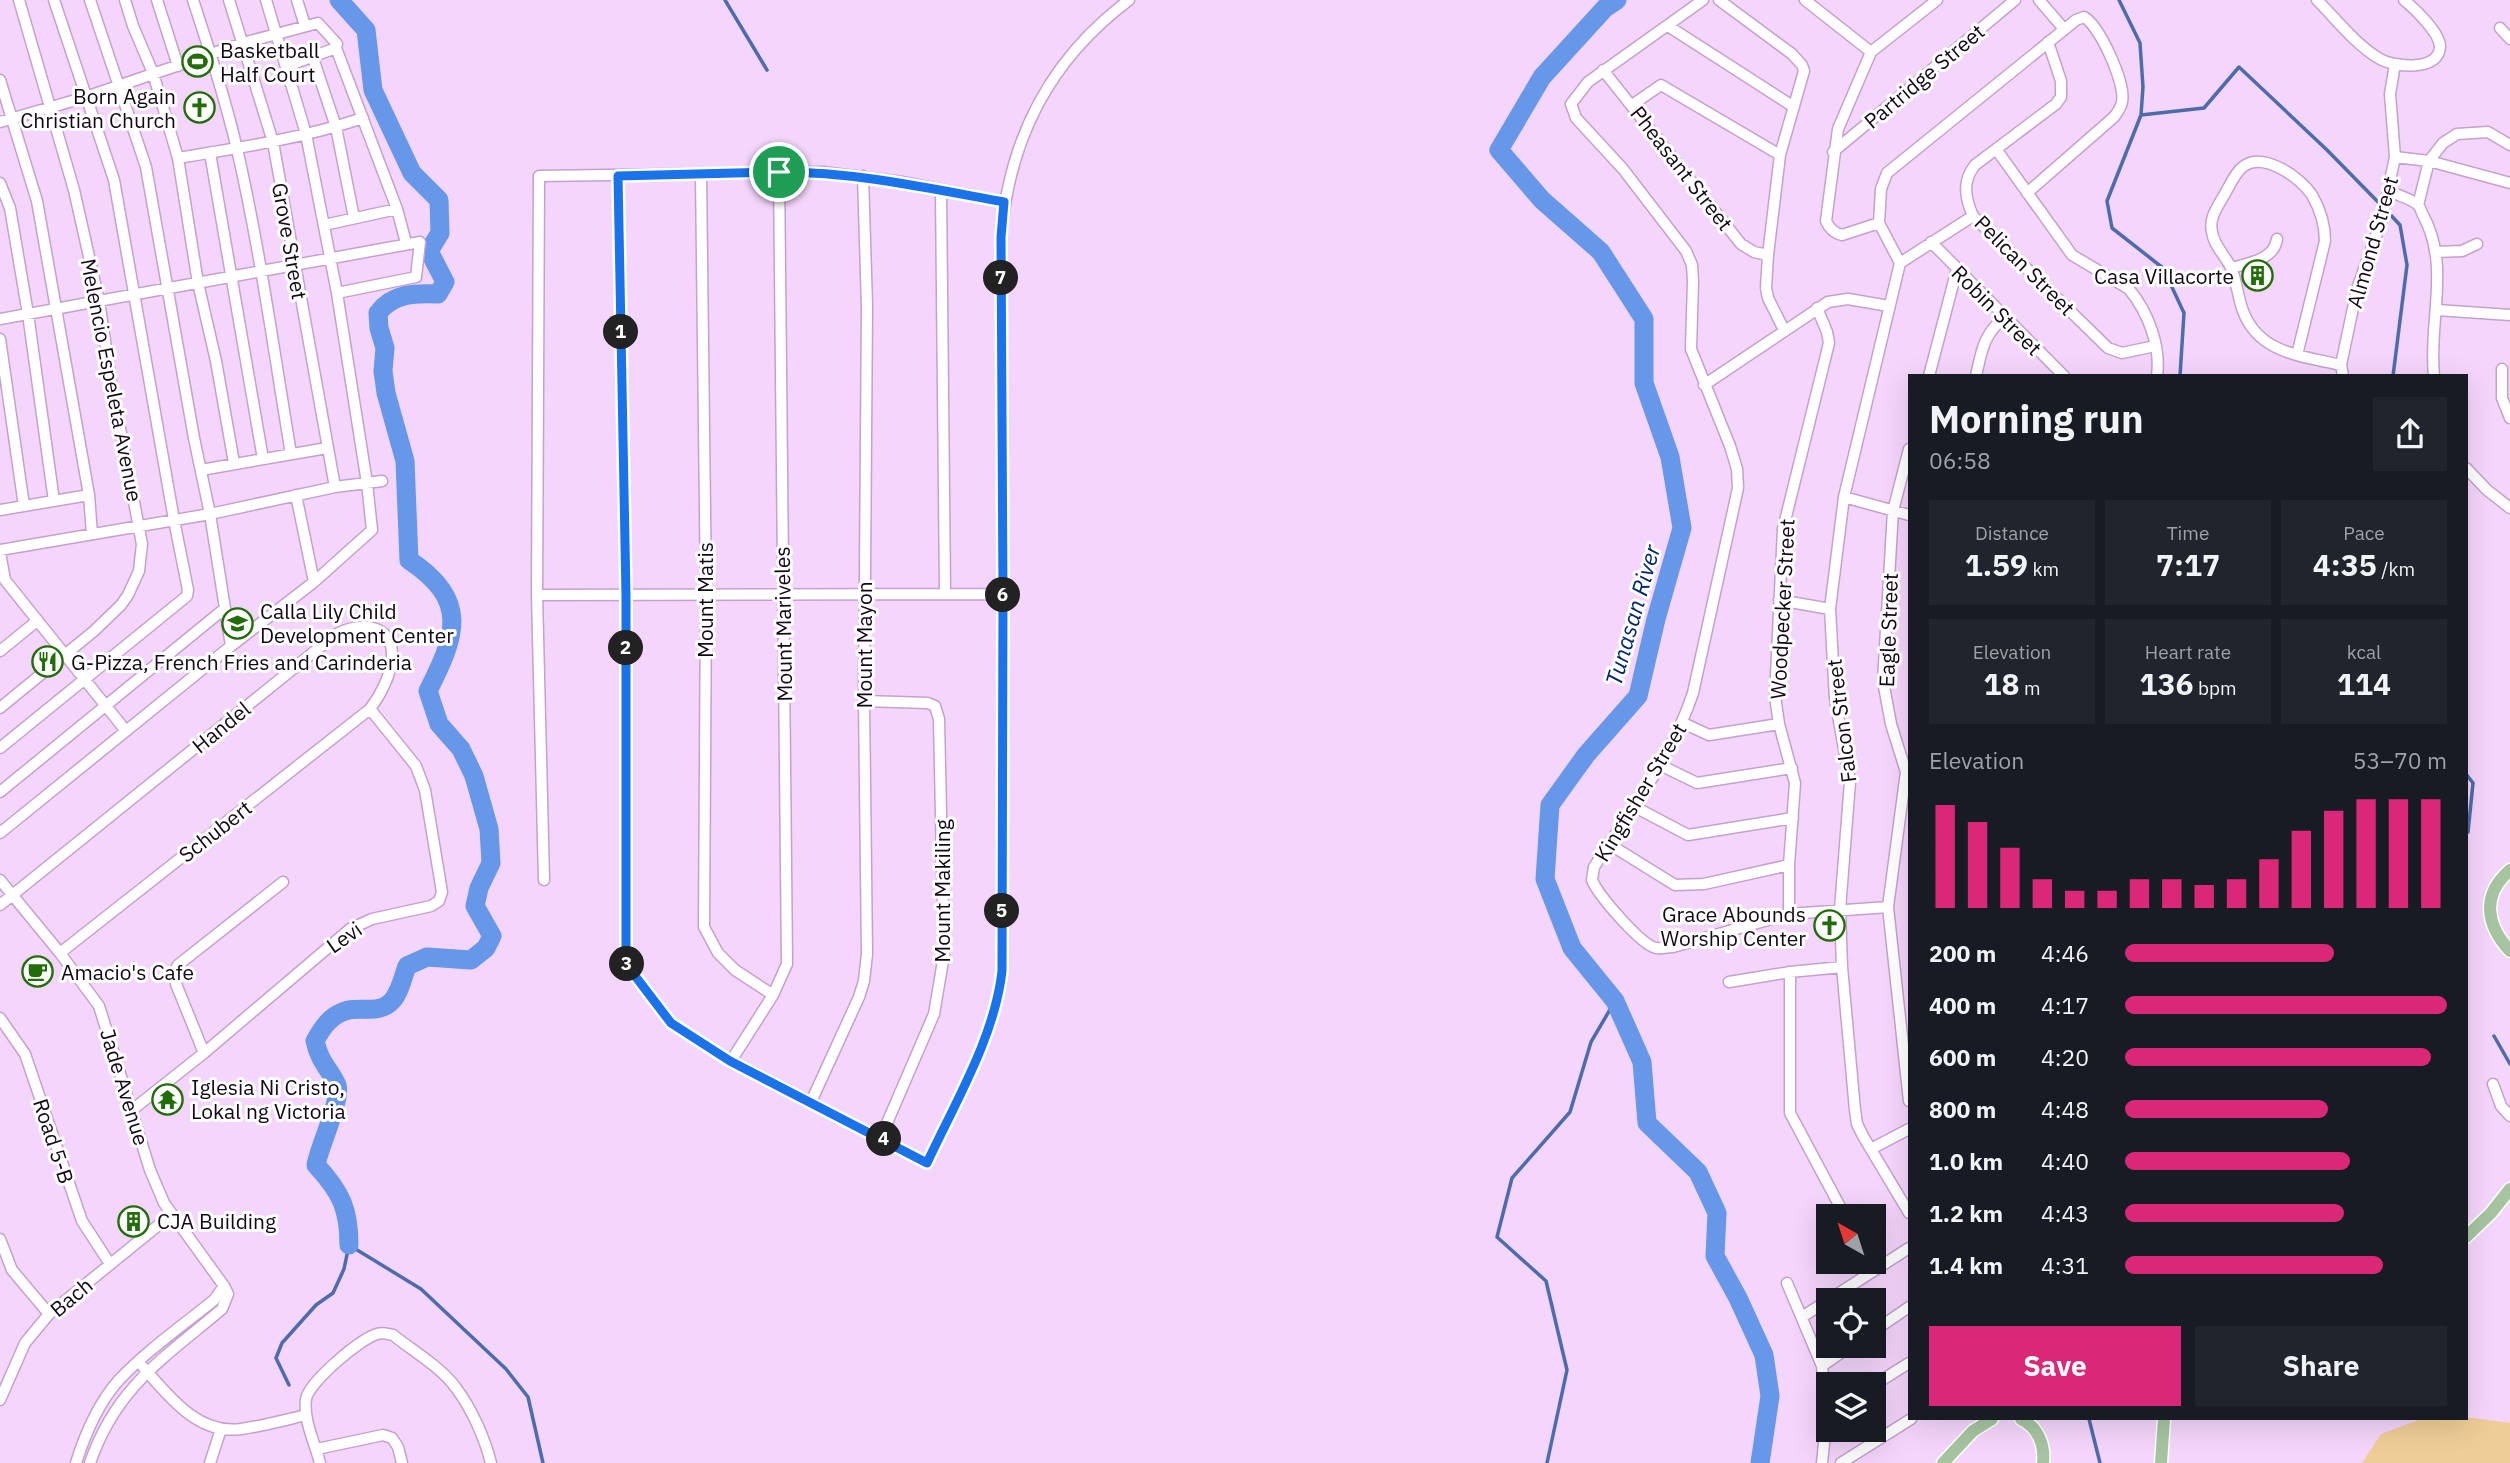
<!DOCTYPE html>
<html lang="en">
<head>
<meta charset="utf-8">
<style>
	:root { --surface:#171b24; --page:#20242c; --text:#f1f3f6; --muted:#9ea1a6; --accent:#db2777 }
	body { margin:0; font-family:"IBM Plex Sans",sans-serif; background:var(--page); color:var(--text); height:100vh; display:flex; flex-direction:column; font-size:26px; white-space:nowrap }
	* { box-sizing:border-box; margin:0 }
	p { font-size:23px; color:var(--muted) }
	.icon { flex:none; width:38px; height:38px; fill:none; stroke:currentColor; stroke-width:2; stroke-linecap:round; stroke-linejoin:round }
	.map { position:relative; flex:1; overflow:hidden }
	.panel { position:absolute; left:1908px; top:374px; width:560px; height:1046px; display:flex; flex-direction:column; background:var(--surface); border-radius:0px; box-shadow:0 7px 28px #0002 }
	.panel>* { flex:none }
	.needle { width:46px; rotate:321deg }
	.controls { position:absolute; left:1816px; top:1204px; display:grid; gap:14px }
	.controls a { display:grid; place-items:center; width:70px; height:70px; border-radius:0px; background:var(--surface); box-shadow:0 7px 28px #0002; font-size:35px }
	.pin { position:absolute; display:grid; place-items:center; width:60px; height:60px; color:#fff; margin:-30px; border:4px solid #fff; border-radius:50%; box-shadow:0 2px 7px #0007 }
	.km { position:absolute; width:35px; height:35px; margin:-18px; border-radius:50%; background:#222; color:#fff; font-size:19px; line-height:35px; text-align:center }
	.round { display:grid; place-items:center; flex:none; width:74px; height:74px; border-radius:0px; background:var(--page) }
	.head { display:flex; align-items:center; justify-content:space-between; height:119px; padding:0 21px }
	h1 { font-size:38px; font-weight:800; line-height:52px }
	.stats { display:grid; grid-template-columns:repeat(3,1fr); gap:10px; height:119px; padding:7px 21px }
	.stats div { display:grid; align-content:center; border-radius:0px; background:var(--page); text-align:center }
	.stats b { font-size:30px; font-weight:800 }
	.stats small { font-size:19px; font-weight:400 }
	.stats p { font-size:19px }
	.chart { height:196px; padding:14px 21px }
	.chart p { display:flex; justify-content:space-between }
	.chart svg { width:100%; height:126px; margin-top:7px; stroke:var(--accent); stroke-width:6 }
	.cta { display:flex; gap:14px; margin-top:auto; padding:14px 21px }
	.cta a { flex:1; height:80px; border-radius:0px; background:var(--accent); color:#fff; font-size:28px; font-weight:800; line-height:80px; text-align:center }
	.cta a+a { background:var(--page); color:var(--text) }
	ul { padding:0 21px; list-style:none; font-size:23px }
	li { display:grid; grid-template-columns:112px 84px 1fr; align-items:center; height:52px }
	li i { height:18px; border-radius:9px; background:var(--accent) }
	.map>svg:first-child { display:block }
</style>
</head>
<body>
<div class="map">
<svg width="2510" height="1463" viewBox="0 0 2510 1463">
	<rect width="100%" height="100%" fill="#f4d5fb"/>
	<path fill="#eecd97" d="M2466,1417l44,6v40h-148l19,-29 40,-15z"/>
	<g fill="none" stroke-linecap="round" stroke-linejoin="round">
		<path stroke="#4d6ca9" stroke-width="3.5" d="M725,0l42,70
			M2119,0l21,43 3,44 -2,28 -34,86 5,27 51,40 21,45 -4,63
			M2141,115l63,-7 35,-41 88,83 54,55
			M2386,210l14,15 7,40 -14,111
			M2466,774l7,9 -5,49
			M2494,1036l16,28
			M289,1385l-13,-27 6,-15 34,-38 17,-12 11,-24 5,-24 72,44 85,80 22,28 15,66
			M2089,1419l11,44
			M1547,1463l20,-93 -21,-89 -49,-44 15,-59 58,-66 21,-70 24,-41"/>
		<path stroke="#6697e8" stroke-width="19" d="M339,0l27,30 7,60 39,83 27,27 1,33 -11,18 16,31 -7,12c-23,-1 -45,-1 -60,19l1,15 6,20 -2,23 3,22 19,68 4,99c61,41 47,75 19,131l11,33 22,25 13,27 15,53 2,34 -12,25 -4,18 17,30 -6,12 -15,12 -44,-3 -20,9c-4,11 -7,26 -15,35 -13,14 -33,5 -47,10 -15,5 -23,17 -30,30 5,22 14,27 22,44 5,14 -18,62 -21,80 25,27 33,44 33,80
			M1617,0l-12,8 -63,69 -43,73 43,50 59,52 43,67v64l26,74 12,71 -26,91 -18,77 -52,59 -36,50 -5,74 27,69 43,53 27,61 5,61 51,49 19,41 -2,43 23,42 26,57 6,41 -10,67"/>
		<defs>
			<path id="minor" d="M90,0l56,167 48,271 16,76 21,132
				M125,0l8,26 20,47 25,85 20,125 18,78 18,102
				M157,0l21,66
				M193,0c16,49 32,98 44,149 23,100 37,203 54,305
				M229,0l44,142 62,345
				M297,0l8,26
				M1703,0l-115,82 -17,22 5,14 47,51 63,82 6,14 1,16 -2,68 39,97 7,23 1,19 -45,205c-21,64 -63,118 -99,174l-2,13c6,15 49,65 64,68 5,1 12,-1 17,-1l116,-33 99,-7
				M1719,0l73,54 10,11 2,6 -24,84 -12,100 -2,33 2,10 16,32
				M1805,0l66,52
				M2039,0l25,29
				M2317,0c20,20 39,45 63,59 14,8 60,13 60,-13 -1,-14 -25,-37 -36,-46
				M1668,26l126,81
				M2500,28l10,11
				M2048,42l13,39v16l-5,7 -81,61c-13,16 -10,33 -2,51l135,132 14,5 33,-7
				M312,55l24,72 18,91
				M287,66l49,-18
				M1603,70l138,174 13,8 14,3
				M0,80l37,121 52,294 3,39
				M1632,105l29,-20 119,70
				M0,122l86,-25 157,-54 75,-20 19,21 -1,4 61,161 8,30 -1,5
				M1996,149l76,106 57,34c19,23 32,57 28,87
				M1833,152l182,-152
				M210,153l53,306
				M2395,157l34,4 81,22
				M178,158c62,-10 125,-20 185,-40
				M701,174l5,422 -2,331 14,26 17,17 38,25
				M618,176l8,419v369l45,59 60,38 196,102c28,-60 68,-127 75,-192l1,-377 -2,-357c8,-98 48,-177 128,-237
				M0,183l10,25 18,106 26,187
				M941,191l4,402
				M2389,191c8,4 23,8 29,14 3,3 3,7 5,10 28,51 5,107 11,161
				M2418,205l11,-44 14,-18 14,-9 31,-2 22,13
				M1879,223l-37,12c-9,-2 -13,-7 -16,-14l12,-92 33,-77 66,-52
				M324,225l73,-16
				M1931,242l133,134
				M2435,252l27,-1 15,-7
				M1900,263l-56,234 -14,112 5,90 15,83 -10,127 2,58 13,143 2,14 6,12 46,77
				M1900,263l-21,-40 2,-34 6,-16 189,-153 8,-3c16,9 42,67 38,85 -1,6 -5,11 -8,15l-87,76
				M1900,263l73,-47
				M2231,268c18,-5 43,-8 46,-29
				M2437,310l73,5
				M0,319l420,-77 -4,35 -79,16
				M0,339l24,167
				M2297,355l28,-114c0,-17 -5,-32 -13,-46 -12,-18 -48,-43 -68,-29 -10,7 -15,22 -21,31 -7,12 -14,22 -11,35 2,15 15,25 20,38 5,13 6,28 11,41 16,43 60,45 98,54
				M2502,369v29l8,20
				M1929,376l28,-107
				M1976,376c6,-27 7,-40 29,-60
				M2343,376l-2,-11 16,-76 25,-70 13,-62 -5,-63 5,-30
				M1704,385l124,-83 20,-3 41,7
				M1909,449l-16,62 -10,170 8,43 15,48 -18,135 21,194
				M2466,468l21,22 23,18
				M201,470l126,-22
				M296,495l18,87
				M1844,497l65,18
				M0,510l89,-15
				M0,550l210,-36 125,-27 47,-6
				M0,553l5,27 121,151
				M537,595l466,-1
				M1779,600l51,9
				M0,651l37,-30
				M864,701l64,2 7,3 4,13 5,236 -10,59 -53,123
				M0,708l94,-77 27,-26 7,-10 11,-24 3,-27 -31,-163 -12,-80 -25,-111 -55,-190
				M1683,723l26,12 70,-11
				M0,748l187,-152 1,-6 -14,-70 -60,-340 -60,-180
				M1660,765l37,18 95,-15
				M0,792l224,-183
				M1633,806l55,29 105,-17
				M0,833l231,-187 83,-64 58,-52 -5,-47 -30,-190 -31,-159 -40,-134
				M1609,844l66,41 29,-1 85,-19
				M0,880l60,73 39,53 51,164 14,33 60,83 4,8 -6,15c-58,49 -106,78 -132,154
				M544,880l-7,-285 2,-419 284,-4 79,10 102,20
				M0,905l335,-270c24,-14 59,-12 57,23 -1,17 -12,38 -22,51l-310,244
				M1789,914v-49l6,-82 -16,-59 -4,-28 8,-167 46,-186 -2,-11 -10,-24
				M1790,972v141l55,103
				M1729,982l61,-10 52,-5
				M0,1018l25,36 57,167 28,43
				M204,1053l-28,-69 -2,-11 4,-8 105,-83
				M731,1061l42,-66 14,-31 -8,-793
				M2493,1084l8,22 9,10
				M811,1102l48,-105 5,-16 3,-27 -3,-253 3,-395 -4,-130
				M132,1110l72,-57 146,-124 22,-10 59,-13 8,-5 3,-9 -17,-102 -9,-24 -46,-57
				M1871,1149l38,-20
				M0,1239l12,31 37,44
				M1787,1283l35,83 5,48 -5,49
				M1802,1317l107,-69
				M1874,1331l35,-24
				M1822,1366l29,-20
				M143,1367c25,28 54,68 98,62 22,-3 44,-9 65,-14
				M1874,1385l35,-22
				M0,1400l25,-57 24,-29 122,-99
				M317,1449l66,-14 9,3 6,9 4,16
				M76,1463c9,-29 22,-59 42,-82 28,-30 64,-55 96,-81l10,-14
				M210,1463l11,-34
				M320,1463c-5,-20 -17,-43 -14,-64 3,-17 54,-60 71,-65 6,-2 10,0 16,1 20,16 48,32 63,53 16,21 29,51 35,75
				M1841,1463l70,-44"/>
			<path id="major" d="M2510,870c-29,25 -24,55 0,81
				M2466,1237l25,-24 19,-24
				M2021,1419c17,8 24,26 22,44
				M1943,1463l30,-32 19,-12
				M2161,1463l3,-44"/>
		</defs>
		<use href="#minor" stroke="#c5a1ce" stroke-width="13"/>
		<use href="#major" stroke="#fff" stroke-width="15"/>
		<use href="#minor" stroke="#fff" stroke-width="10"/>
		<use href="#major" stroke="#a7c4a1" stroke-width="12"/>
	</g>
	<g fill="none" stroke-linecap="round" stroke-linejoin="round">
		<defs>
			<path id="route" d="M779,172c77,0 149,16 225,30l-3,35 2,357 -1,377c-7,65 -47,132 -75,192l-197,-102 -59,-38 -45,-59v-369l-8,-419z"/>
		</defs>
		<use href="#route" stroke="#fff" stroke-width="14"/>
		<use href="#route" stroke="#1a73e8" stroke-width="9"/>
	</g>
	<defs>
		<symbol id="stadium-ring" viewBox="-11 -11 22 22"><circle r="9.5" fill="#fff" stroke="#236c0a" stroke-width="1.5"/><path d="M0-5a6.5 5 0 1 0 0 10a6.5 5 0 1 0 0-10ZM-3.5-1.8h7v3.6h-7Z" fill="#236c0a"/></symbol>
		<symbol id="church-ring" viewBox="-11 -11 22 22"><circle r="9.5" fill="#fff" stroke="#236c0a" stroke-width="1.5"/><path d="M-1.2-6h2.4v3.5h3.3v2.4h-3.3V6h-2.4V-.1h-3.3v-2.4h3.3Z" fill="#236c0a"/></symbol>
		<symbol id="building-ring" viewBox="-11 -11 22 22"><circle r="9.5" fill="#fff" stroke="#236c0a" stroke-width="1.5"/><path d="M-4-6H4V6H1V3H-1V6H-4ZM-2.5-4.3h1.7v1.8h-1.7ZM.8-4.3h1.7v1.8H.8ZM-2.5-1h1.7V.8h-1.7ZM.8-1h1.7V.8H.8Z" fill="#236c0a"/></symbol>
		<symbol id="school-ring" viewBox="-11 -11 22 22"><circle r="9.5" fill="#fff" stroke="#236c0a" stroke-width="1.5"/><path d="M0-5L7-2L0 1L-7-2ZM-4 1L0 2.5L4 1V4Q0 6-4 4Z" fill="#236c0a"/></symbol>
		<symbol id="restaurant-ring" viewBox="-11 -11 22 22"><circle r="9.5" fill="#fff" stroke="#236c0a" stroke-width="1.5"/><path d="M-5-6h1v4h1v-4h1v4h1v-4h1v5L-1.5 .5V6h-2V.5L-5-1ZM5-6V6H3V1.5H1.5Q1.5-4 5-6Z" fill="#236c0a"/></symbol>
		<symbol id="cafe-ring" viewBox="-11 -11 22 22"><circle r="9.5" fill="#fff" stroke="#236c0a" stroke-width="1.5"/><path d="M-5.5-4.5H6V0H3Q3 3.5 0 3.5H-2.5Q-5.5 3.5-5.5 0ZM3-3.2v2h1.7v-2ZM-6 4.5H4V6H-6Z" fill="#236c0a"/></symbol>
		<symbol id="temple-ring" viewBox="-11 -11 22 22"><circle r="9.5" fill="#fff" stroke="#236c0a" stroke-width="1.5"/><path d="M0-6L5-2H3V0L6.5 2.5H4V6H1.5V3h-3V6H-4V2.5H-6.5L-3 0V-2H-5Z" fill="#236c0a"/></symbol>
	</defs>
	<g fill-rule="evenodd">
		<use href="#stadium-ring" x="180" y="44" width="35" height="35"/>
		<use href="#church-ring" x="182" y="90" width="35" height="35"/>
		<use href="#building-ring" x="2240" y="258" width="35" height="35"/>
		<use href="#school-ring" x="220" y="606" width="35" height="35"/>
		<use href="#restaurant-ring" x="30" y="644" width="35" height="35"/>
		<use href="#church-ring" x="1812" y="908" width="35" height="35"/>
		<use href="#cafe-ring" x="20" y="954" width="35" height="35"/>
		<use href="#temple-ring" x="150" y="1082" width="35" height="35"/>
		<use href="#building-ring" x="116" y="1204" width="35" height="35"/>
	</g>
	<g text-anchor="middle" dominant-baseline="central" stroke-width="6" stroke-linejoin="round" paint-order="stroke">
		<g font-size="21" fill="#130716" stroke="#fff" text-anchor="start">
			<text x="220" y="50">Basketball<tspan x="220" dy="24">Half Court</tspan></text>
			<text x="176" y="96" text-anchor="end">Born Again<tspan x="176" dy="24">Christian Church</tspan></text>
			<text x="2234" y="276" text-anchor="end">Casa Villacorte</text>
			<text x="260" y="611">Calla Lily Child<tspan x="260" dy="24">Development Center</tspan></text>
			<text x="71" y="662">G-Pizza, French Fries and Carinderia</text>
			<text x="1806" y="914" text-anchor="end">Grace Abounds<tspan x="1806" dy="24">Worship Center</tspan></text>
			<text x="61" y="972">Amacio's Cafe</text>
			<text x="191" y="1087">Iglesia Ni Cristo,<tspan x="191" dy="24">Lokal ng Victoria</tspan></text>
			<text x="157" y="1221">CJA Building</text>
		</g>
		<g font-size="21" fill="#130716" stroke="#fff">
			<text transform="translate(1924 76) rotate(-40)">Partridge Street</text>
			<text transform="translate(1682 168) rotate(52)">Pheasant Street</text>
			<text transform="translate(290 241) rotate(80)">Grove Street</text>
			<text transform="translate(2372 242) rotate(-74)">Almond Street</text>
			<text transform="translate(2025 265) rotate(45)">Pelican Street</text>
			<text transform="translate(1997 310) rotate(45)">Robin Street</text>
			<text transform="translate(112 380) rotate(79)">Melencio Espeleta Avenue</text>
			<text transform="translate(705 600) rotate(-90)">Mount Matis</text>
			<text transform="translate(1782 609) rotate(-87)">Woodpecker Street</text>
			<text transform="translate(783 624) rotate(-91)">Mount Mariveles</text>
			<text transform="translate(1888 630) rotate(-88)">Eagle Street</text>
			<text transform="translate(864 645) rotate(-90)">Mount Mayon</text>
			<text transform="translate(1841 721) rotate(-97)">Falcon Street</text>
			<text transform="translate(221 727) rotate(-39)">Handel</text>
			<text transform="translate(1640 792) rotate(-59)">Kingfisher Street</text>
			<text transform="translate(215 831) rotate(-38)">Schubert</text>
			<text transform="translate(942 891) rotate(-90)">Mount Makiling</text>
			<text transform="translate(344 937) rotate(-35)">Levi</text>
			<text transform="translate(125 1087) rotate(73)">Jade Avenue</text>
			<text transform="translate(54 1141) rotate(72)">Road 5-B</text>
			<text transform="translate(71 1297) rotate(-40)">Bach</text>
		</g>
		<g font-size="23" font-style="italic" fill="#00286e" stroke="#fff">
			<text transform="translate(1632 615) rotate(-74)">Tunasan River</text>
		</g>
	</g>
</svg>
<div class="controls">
<a><svg class="needle" viewBox="-14 -14 28 28"><path d="M0-13l5 13h-10z" fill="#e53935"/><path d="M0 13l5-13h-10z" fill="#9ea1a6"/></svg></a>
<a><svg class="icon" aria-label="locate" viewBox="0 0 24 24"><circle cx="12" cy="12" r="6"/><path d="M12 2v4M12 18v4M2 12h4M18 12h4"/></svg></a>
<a><svg class="icon" aria-label="layers" viewBox="0 0 24 24"><path d="M12 4l9 5-9 5-9-5zM3 14l9 5 9-5"/></svg></a>
</div>
<div class="pin" style="left:779px;top:172px;background:#1e9e55"><svg class="icon" aria-label="arrive" viewBox="0 0 24 24"><path d="M6 21V4h12l-3 4 3 4H6"/></svg></div>
<b class="km" style="left:621px;top:332px">1</b>
<b class="km" style="left:626px;top:648px">2</b>
<b class="km" style="left:627px;top:964px">3</b>
<b class="km" style="left:884px;top:1139px">4</b>
<b class="km" style="left:1002px;top:911px">5</b>
<b class="km" style="left:1003px;top:595px">6</b>
<b class="km" style="left:1001px;top:278px">7</b>
<section class="panel">
<div class="head"><div><h1>Morning run</h1><p>06:58</p></div><a class="round"><svg class="icon" aria-label="share" viewBox="0 0 24 24"><path d="M12 15V3M7 8l5-5 5 5M5 13v7h14v-7"/></svg></a></div>
<div class="stats">
<div><p>Distance</p><b>1.59<small> km</small></b></div>
<div><p>Time</p><b>7:17</b></div>
<div><p>Pace</p><b>4:35<small> /km</small></b></div>
</div>
<div class="stats">
<div><p>Elevation</p><b>18<small> m</small></b></div>
<div><p>Heart rate</p><b>136<small> bpm</small></b></div>
<div><p>kcal</p><b>114</b></div>
</div>
<div class="chart"><p><span>Elevation</span>53–70 m</p>
<svg viewBox="0 0 160 44" preserveAspectRatio="none"><path d="M5 44V8M15 44V14M25 44V23M35 44V34M45 44V38M55 44V38M65 44V34M75 44V34M85 44V36M95 44V34M105 44V27M115 44V17M125 44V10M135 44V6M145 44V6M155 44V6"/></svg>
</div>
<ul>
<li><b>200 m</b>4:46<i style="width:65%"></i></li>
<li><b>400 m</b>4:17<i style="width:100%"></i></li>
<li><b>600 m</b>4:20<i style="width:95%"></i></li>
<li><b>800 m</b>4:48<i style="width:63%"></i></li>
<li><b>1.0 km</b>4:40<i style="width:70%"></i></li>
<li><b>1.2 km</b>4:43<i style="width:68%"></i></li>
<li><b>1.4 km</b>4:31<i style="width:80%"></i></li>
</ul>
<div class="cta"><a>Save</a><a>Share</a></div>
</section>
</div>
</body>
</html>
